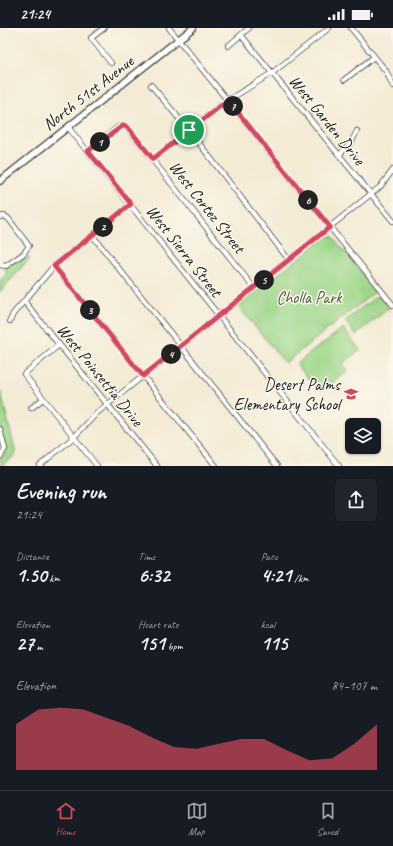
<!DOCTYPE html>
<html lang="en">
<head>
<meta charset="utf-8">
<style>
	:root { --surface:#171b24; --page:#20242c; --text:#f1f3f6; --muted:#9ea1a6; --line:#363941; --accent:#d1495b }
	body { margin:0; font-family:Caveat,sans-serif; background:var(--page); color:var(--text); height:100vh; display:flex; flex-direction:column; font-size:15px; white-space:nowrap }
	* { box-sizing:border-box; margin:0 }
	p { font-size:13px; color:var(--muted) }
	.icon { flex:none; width:22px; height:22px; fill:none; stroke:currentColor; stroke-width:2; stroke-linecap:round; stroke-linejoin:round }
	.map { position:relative; height:438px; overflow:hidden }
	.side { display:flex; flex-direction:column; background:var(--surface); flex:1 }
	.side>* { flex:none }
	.fabs { position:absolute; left:345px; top:390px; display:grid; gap:8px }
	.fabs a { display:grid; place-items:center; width:36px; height:36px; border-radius:6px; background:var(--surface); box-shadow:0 1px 3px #0004; font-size:20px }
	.pin { position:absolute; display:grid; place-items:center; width:34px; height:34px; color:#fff; margin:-17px; border:2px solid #fff; border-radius:50%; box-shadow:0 1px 4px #0007 }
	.km { position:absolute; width:20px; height:20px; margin:-10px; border-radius:50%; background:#222; color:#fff; font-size:11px; line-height:20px; text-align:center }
	.round { display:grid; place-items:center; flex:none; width:42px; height:42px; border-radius:6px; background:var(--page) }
	.head { display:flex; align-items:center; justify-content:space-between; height:68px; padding:0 16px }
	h1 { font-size:22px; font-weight:800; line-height:30px }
	.metrics { display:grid; grid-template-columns:repeat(3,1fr); gap:6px; height:68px; padding:4px 16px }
	.metrics div { display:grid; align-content:center }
	.metrics b { font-size:20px; font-weight:800 }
	.metrics small { font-size:11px; font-weight:400 }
	.metrics p { font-size:11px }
	.chart { height:112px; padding:8px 16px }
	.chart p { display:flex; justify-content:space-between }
	.chart svg { width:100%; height:72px; margin-top:4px; fill:var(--accent); opacity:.7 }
	.status { display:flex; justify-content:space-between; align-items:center; height:28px; padding:0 20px; background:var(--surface); direction:ltr }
	.status svg { height:11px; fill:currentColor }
	.tabs { display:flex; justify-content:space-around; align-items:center; height:56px; border-top:1px solid var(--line); background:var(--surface); font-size:11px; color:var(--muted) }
	.tabs a { display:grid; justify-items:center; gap:2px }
	.tabs .selected { color:var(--accent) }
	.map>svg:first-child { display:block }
</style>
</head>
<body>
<div class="status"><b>21:24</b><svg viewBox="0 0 49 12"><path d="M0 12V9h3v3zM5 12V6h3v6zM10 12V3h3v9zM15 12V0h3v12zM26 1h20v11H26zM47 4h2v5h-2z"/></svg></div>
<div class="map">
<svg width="393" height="438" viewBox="0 0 393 438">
	<rect width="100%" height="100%" fill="#fbf7ec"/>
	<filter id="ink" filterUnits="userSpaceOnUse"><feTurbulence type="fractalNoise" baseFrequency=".025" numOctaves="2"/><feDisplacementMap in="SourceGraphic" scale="8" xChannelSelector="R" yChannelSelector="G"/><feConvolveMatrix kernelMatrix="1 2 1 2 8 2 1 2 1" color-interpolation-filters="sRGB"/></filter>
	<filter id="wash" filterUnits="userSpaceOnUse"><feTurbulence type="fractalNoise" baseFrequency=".012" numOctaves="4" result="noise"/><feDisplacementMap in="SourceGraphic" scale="16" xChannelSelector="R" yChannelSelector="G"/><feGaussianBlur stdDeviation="0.9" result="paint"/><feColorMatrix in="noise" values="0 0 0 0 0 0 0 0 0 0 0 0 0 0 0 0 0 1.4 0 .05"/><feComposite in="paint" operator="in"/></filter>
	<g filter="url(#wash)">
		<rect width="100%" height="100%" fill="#f4ebd5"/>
		<path fill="#9dd689" stroke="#5c7952" d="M327,207l5,1 44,55 -91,72 -47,-57z
			M23,226l7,4 -30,34v-12l6,-5v-9z
			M378,267l11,13 -33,27 -11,-14z
			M343,300l17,22 -18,14 6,7 -23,18h-7l-22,-25z
			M0,361l16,65 -15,12 -1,-9 4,-5 -4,-23z"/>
	</g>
	<g filter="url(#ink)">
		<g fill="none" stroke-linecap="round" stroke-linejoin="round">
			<defs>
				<path id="minor" d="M104,0l-13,10 20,25
					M169,0l224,277
					M351,0l35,43 7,15
					M241,7l152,186
					M228,18l21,-18
					M344,52l30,-23
					M151,57l41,49 97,126
					M68,99l271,339
					M88,123l30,-24 6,-2 5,5 125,158
					M339,127l12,-12 6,-12
					M153,131l69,-55 50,-31 57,-45
					M0,189l4,-1 4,2 21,28 -6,8 -17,12 -6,-1
					M92,207l185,231
					M54,238l162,200
					M24,273l133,165
					M10,293l3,-7 41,-48 77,-62
					M59,317l-35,29 73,92
					M31,380l12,-9
					M0,401l5,20 -5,8
					M39,438l35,-29 24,-25 273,-218 9,-7 13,-17"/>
				<path id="major" d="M0,153l193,-153"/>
			</defs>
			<use href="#minor" stroke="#3c3b38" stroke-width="6"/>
			<use href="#major" stroke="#3c3b38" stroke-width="8"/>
			<use href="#minor" stroke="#fff" stroke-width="4.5"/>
			<use href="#major" stroke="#fff" stroke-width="5.5"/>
		</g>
	</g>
	<g fill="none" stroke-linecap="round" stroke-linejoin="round" filter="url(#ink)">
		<defs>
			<path id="route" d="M228,72l102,127 -187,149 -89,-110 77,-62 -43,-53 36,-26 6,5 23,29z"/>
		</defs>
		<use href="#route" stroke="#fff" stroke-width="8"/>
		<use href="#route" stroke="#d1495b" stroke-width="5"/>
	</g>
	<defs>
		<symbol id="school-bare" viewBox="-9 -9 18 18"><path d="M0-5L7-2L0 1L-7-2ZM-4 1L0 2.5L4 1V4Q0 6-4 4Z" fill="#d1495b" stroke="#fbf7ec" stroke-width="2.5" paint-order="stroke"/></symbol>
	</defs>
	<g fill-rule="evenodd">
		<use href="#school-bare" x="341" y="356" width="20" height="20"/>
	</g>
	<g text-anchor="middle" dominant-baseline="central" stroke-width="3" stroke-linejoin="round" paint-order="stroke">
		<g font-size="17" fill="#1c1c1c" stroke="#fbf7ec">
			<text transform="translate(88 65) rotate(-38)">North 51st Avenue</text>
			<text transform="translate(327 92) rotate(51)">West Garden Drive</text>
			<text transform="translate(207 179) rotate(52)">West Cortez Street</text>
			<text transform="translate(184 223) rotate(52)">West Sierra Street</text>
			<text transform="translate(100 347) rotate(51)">West Poinsettia Drive</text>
		</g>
		<g font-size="17" fill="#495d42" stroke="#fbf7ec">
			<text x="309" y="269">Cholla Park</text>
		</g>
		<g font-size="17" fill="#1c1c1c" stroke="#fbf7ec" text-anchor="end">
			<text x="340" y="356">Desert Palms<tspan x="340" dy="20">Elementary School</tspan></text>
		</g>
	</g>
</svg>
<div class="fabs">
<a><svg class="icon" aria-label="layers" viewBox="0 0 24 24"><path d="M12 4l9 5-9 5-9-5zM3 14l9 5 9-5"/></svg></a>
</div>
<div class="pin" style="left:189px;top:102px;background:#1e9e55"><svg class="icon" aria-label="arrive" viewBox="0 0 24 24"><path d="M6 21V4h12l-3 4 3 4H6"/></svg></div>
<b class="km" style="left:100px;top:114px">1</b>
<b class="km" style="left:103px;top:199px">2</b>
<b class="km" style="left:90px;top:282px">3</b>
<b class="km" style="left:171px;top:326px">4</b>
<b class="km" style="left:264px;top:252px">5</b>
<b class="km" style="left:308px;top:172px">6</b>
<b class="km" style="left:233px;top:78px">7</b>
</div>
<section class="side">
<div class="head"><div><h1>Evening run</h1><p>21:24</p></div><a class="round"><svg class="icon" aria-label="share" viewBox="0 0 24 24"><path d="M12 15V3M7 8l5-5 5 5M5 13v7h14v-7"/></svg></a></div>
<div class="metrics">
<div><p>Distance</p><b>1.50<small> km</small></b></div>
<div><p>Time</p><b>6:32</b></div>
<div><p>Pace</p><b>4:21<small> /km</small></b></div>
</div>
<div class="metrics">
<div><p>Elevation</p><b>27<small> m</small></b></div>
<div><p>Heart rate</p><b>151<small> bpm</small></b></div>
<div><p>kcal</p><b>115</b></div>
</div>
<div class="chart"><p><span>Elevation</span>84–107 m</p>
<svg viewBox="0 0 160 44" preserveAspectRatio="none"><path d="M0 44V16L10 7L20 6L30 7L40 12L50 17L60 24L70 30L80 31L90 28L100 25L110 25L120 32L130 38L140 37L150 28L160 16V44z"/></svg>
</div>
</section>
<nav class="tabs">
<a class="selected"><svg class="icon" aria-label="home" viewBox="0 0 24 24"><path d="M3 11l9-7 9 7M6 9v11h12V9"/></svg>Home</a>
<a><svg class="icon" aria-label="map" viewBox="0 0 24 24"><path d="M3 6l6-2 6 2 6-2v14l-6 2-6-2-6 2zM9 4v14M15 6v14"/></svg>Map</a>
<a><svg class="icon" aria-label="saved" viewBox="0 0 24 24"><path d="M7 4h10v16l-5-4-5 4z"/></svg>Saved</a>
</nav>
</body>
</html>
